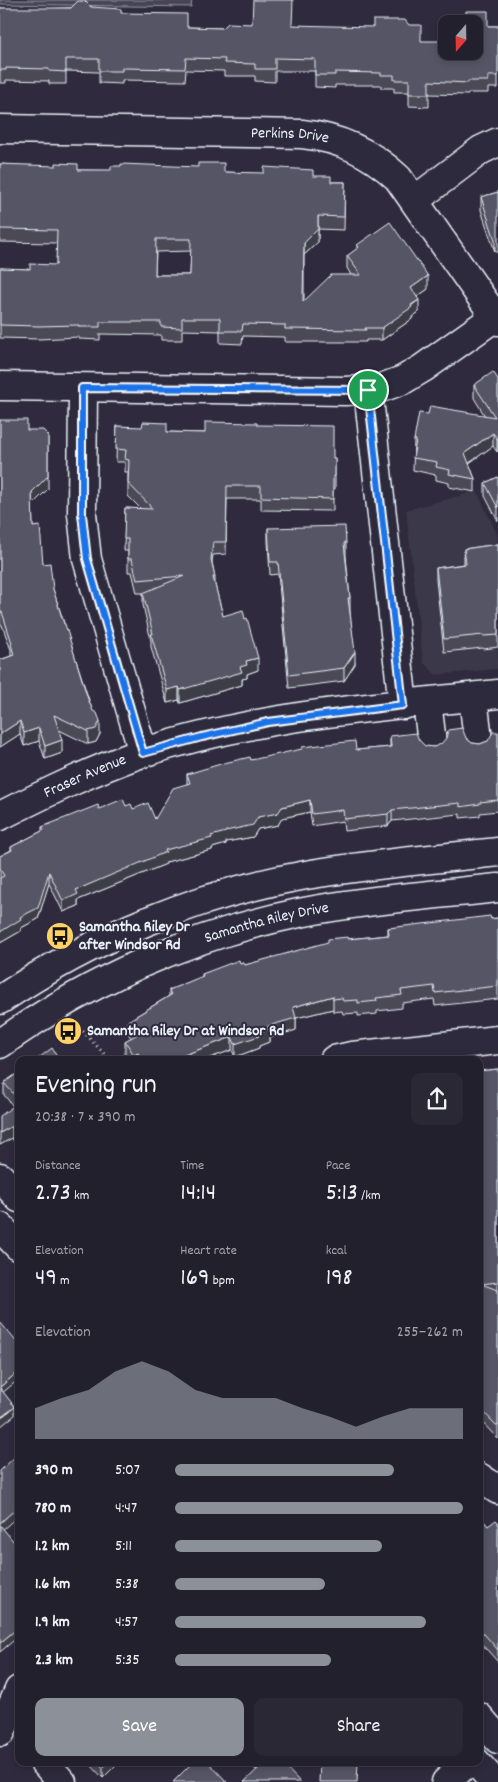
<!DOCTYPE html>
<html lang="en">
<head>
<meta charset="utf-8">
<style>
	:root { --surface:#23202e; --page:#2b2836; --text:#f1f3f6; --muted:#a3a3aa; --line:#403e4a; --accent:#8c9099 }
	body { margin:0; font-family:Dekko,sans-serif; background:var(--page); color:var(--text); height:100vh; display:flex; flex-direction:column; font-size:19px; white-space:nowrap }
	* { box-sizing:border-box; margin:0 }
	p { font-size:16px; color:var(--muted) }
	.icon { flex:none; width:28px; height:28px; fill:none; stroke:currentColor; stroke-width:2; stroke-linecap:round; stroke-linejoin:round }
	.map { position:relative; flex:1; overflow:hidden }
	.side { position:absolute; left:15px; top:1056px; width:468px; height:710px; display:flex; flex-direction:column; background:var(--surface); border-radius:10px; box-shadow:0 2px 8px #0003,0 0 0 1px var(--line) }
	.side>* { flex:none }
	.needle { width:32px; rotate:200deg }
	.controls { position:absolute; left:438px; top:15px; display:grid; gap:10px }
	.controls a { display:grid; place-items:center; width:45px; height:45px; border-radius:10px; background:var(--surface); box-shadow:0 2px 8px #0003,0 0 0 1px var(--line); font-size:25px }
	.pin { position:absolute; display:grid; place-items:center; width:42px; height:42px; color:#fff; margin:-21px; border:2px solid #fff; border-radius:50%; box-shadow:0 1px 5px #0007 }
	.round { display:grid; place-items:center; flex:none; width:52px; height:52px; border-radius:10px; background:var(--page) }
	.overview { display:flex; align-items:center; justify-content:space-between; height:85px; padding:0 20px }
	h1 { font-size:28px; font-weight:600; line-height:38px }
	.metrics { display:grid; grid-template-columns:repeat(3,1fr); gap:8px; height:85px; padding:5px 20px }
	.metrics div { display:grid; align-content:center }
	.metrics b { font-size:25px; font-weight:600 }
	.metrics small { font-size:14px; font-weight:400 }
	.metrics p { font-size:14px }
	.chart { height:140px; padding:10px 20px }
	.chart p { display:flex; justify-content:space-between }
	.chart svg { width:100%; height:90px; margin-top:5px; fill:var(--accent); opacity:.7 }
	.cta { display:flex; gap:10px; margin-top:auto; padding:10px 20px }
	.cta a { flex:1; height:58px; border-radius:10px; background:var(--accent); color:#fff; font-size:20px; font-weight:600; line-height:58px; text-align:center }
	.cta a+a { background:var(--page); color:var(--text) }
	ul { padding:0 20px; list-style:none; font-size:16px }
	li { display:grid; grid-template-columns:80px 60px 1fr; align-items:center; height:38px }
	li i { height:12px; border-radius:6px; background:var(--accent) }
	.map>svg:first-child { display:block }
</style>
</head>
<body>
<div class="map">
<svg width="498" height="1782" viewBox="0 0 498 1782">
	<rect width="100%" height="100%" fill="#2f2a3d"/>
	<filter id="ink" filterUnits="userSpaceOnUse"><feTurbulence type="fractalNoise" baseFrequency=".02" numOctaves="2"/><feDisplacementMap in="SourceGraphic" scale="10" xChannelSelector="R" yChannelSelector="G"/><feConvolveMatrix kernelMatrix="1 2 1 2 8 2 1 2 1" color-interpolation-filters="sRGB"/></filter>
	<g filter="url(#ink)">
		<path fill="#3b3749" d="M477,491l21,45v133l-62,6 -13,-13 -17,-152z"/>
		<path fill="#464455" stroke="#979aa6" d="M0,0h192l-1,7 -191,-3z"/>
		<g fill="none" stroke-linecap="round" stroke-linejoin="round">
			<defs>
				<g id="minor">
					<path id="s1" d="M0,129l302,5c38,4 68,18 96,44l100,143"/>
					<path d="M415,200l66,-50 17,-8"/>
					<path d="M0,386l345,5 33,-2 25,-9 20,-12 72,-51"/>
					<path d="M83,388l-1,126 5,45 56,194"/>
					<path d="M368,390l35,315"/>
					<path d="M473,697l5,43"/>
					<path d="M427,702l5,41"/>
					<path id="s2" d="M0,816c46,-23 93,-46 142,-63 115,-38 237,-46 356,-59"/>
					<path d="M334,1060l18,-4 146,-16"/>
					<path d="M479,1477l19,13"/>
					<path d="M1,1732l18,-42"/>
					<path d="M44,1762l18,20"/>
					<path d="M446,1782l22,-20"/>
				</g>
				<g id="major">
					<path d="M0,1000c92,-62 197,-106 306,-125 64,-11 128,-16 192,-23"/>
					<path id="s3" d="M0,1044c89,-64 192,-109 299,-131 66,-13 133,-18 199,-25"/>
					<path d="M0,1177l19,21"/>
					<path d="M0,1227l19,20"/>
					<path d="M479,1717l19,22"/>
					<path d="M476,1762l18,20"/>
				</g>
			</defs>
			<use href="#minor" stroke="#e8f1f8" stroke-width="31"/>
			<use href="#major" stroke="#e8f1f8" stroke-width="31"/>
			<path stroke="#e8f1f8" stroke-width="3" stroke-dasharray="1 4" stroke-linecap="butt" d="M76,1024l34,36"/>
			<use href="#minor" stroke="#2f2a3d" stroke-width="28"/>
			<use href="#major" stroke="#2f2a3d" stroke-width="28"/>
		</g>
		<path fill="#4b4957" stroke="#e8f1f8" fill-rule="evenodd" d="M91,7l96,20 36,1 69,-3 129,16 25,10 42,-25h10v62h-10v5h-20v2l-39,-1v13l-20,-1v-14h-15v-4h-13v-3h-46v3l-20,-1v-16h-40v11l-20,-1v-5h-31v-5l-38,-1 -1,11 -63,-1v4l-23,-1v-11l-33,-1v13h-17v-3l-43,-1v3h-6v-75l38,1z
			M0,164l78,6 146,2 89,4 18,6h14l-1,48 -26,-1v13l-14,13v47l47,-27 -4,-7v-12l10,-7v-4l71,44 -11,8 2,15 -7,5v2l-30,21h-16v2h-81v-5l-42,-1 -1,8 -22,-1v-12l-38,-1v10h-21v-5l-61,-1v6l-21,-1v-2l-40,2 -39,-1v-70l30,1 26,-4 1,-22 -57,-1zM191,251l-1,24h-35l1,-23z
			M498,192l-3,60 -14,-42v-13z
			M498,379v72l-1,1 -4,-6 -24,17 6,16v13l-26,-5v-4l-13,-3v-5l-23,-5 1,-30 14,-26 57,2 -11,-18v-13z
			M0,420l27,10 21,59 -16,15 1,23 10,37 10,25 47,145 -4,8 -8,2 -29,-14 3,23 -17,6 -6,-18 -15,5 -4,-12 -20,13v-87l11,-4v-6l-9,-25h-2z
			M257,425l76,33h2v31h-2v22l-72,-1v-11h-34l-1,55 -13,1 -1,7 3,15v8l8,31 35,54 -11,4v4l-5,1v6l-62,18 -1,-3 -12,3 -16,-56v-6l-8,-36v-12h-6l-5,-21h-4v-21h-4l1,-43 16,1 -13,-13v-24h-3v-10h-9l1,-36 50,6 38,1z
			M498,477v44l-13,-25v-13z
			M268,528l78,15v13l4,42v13l5,53 -11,17 -55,7 -11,-114 -8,1 -2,-34z
			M498,544v103l-14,2 -1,-1 -39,4 -8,-72v-12l28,-4v-15z
			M498,732v79l-18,2v3l-20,2v-4l-68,7 -4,5 -44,5 -1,-10 -31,5 -2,-14 -28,6 -4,7 -20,4 -5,8 -27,5v2l-14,4v2l-46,12v2l-88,36v6l-15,6 -14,-29 -11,36 -17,9v3l-21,12v-87l11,-6v-3l31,-16v-4l57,-18 27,-3 29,13 32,-35v-10l64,-14 139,-13v-11l29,4 6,6 9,1 32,-9 6,5 8,1 8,-3z
			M498,918v81l-63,7 -1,-7 -32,4v5l-25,3v3l-19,2v-3l-15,1 -1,-3 -9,1v-3l-37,9v12l-27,8v4l-10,4v2l-24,9 -3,-7 -28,10h-75l-4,-6v-13l6,-3 -3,-5v-12l41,-25v-6l33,-13v-3l38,-11 5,2 103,-26 40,-4v-7z
			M498,1069v370l-3,-3 -16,-17v-348z
			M19,1072v71l-3,2 -4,-7 -12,7 13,-39 -9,-11v-12z
			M479,1516l9,10 10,-4v140l-19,-21z
			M88,1762h31l-16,16z
			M249,1762h32l-25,8z"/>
		<path fill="#3d3c47" stroke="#e8f1f8" d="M318,216v26l-14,13v-12z
			M498,239v13h-3v-12z
			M428,276v13l-17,12v-13z
			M419,300v12l-7,5v2l-30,21v-12z
			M493,433v13l-28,20v-13z
			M48,435v54l-16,16v-13z
			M498,438v13l-1,1v-13z
			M355,652v12l-11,17v-13z
			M258,658v12l-11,4v4l-5,1v6l-62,18v-13l60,-23 6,-6z
			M179,687v13l-12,3v-13z
			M20,721v13l-20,13v-13z
			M100,721v13l-4,8 -8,2v-13z
			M39,728v13l-15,5v-13z
			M62,740v13l-17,6v-13z
			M310,800v12l-28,6 -4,7 -20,4 -5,8 -27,5v2l-14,4v2l-46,12v2l-88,36v6l-15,6v-11l13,-11 89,-40 61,-19 56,-24z
			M392,810v11l-4,5v-12z
			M49,872v11l-11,36 -17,9v3l-21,12v-11l20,-15z
			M333,996v13l-37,9v12l-27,8v4l-10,4v2l-24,9v-13l23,-11 35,-26z
			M232,1037v13l-28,10h-33z
			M138,1053v7h-4v-5z
			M12,1126v12l-12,7v-12z
			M19,1130v13l-3,2v-13z
			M19,1371v8l-19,16v-8z
			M15,1407v8l-15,12v-9z
			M19,1506v9l-19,17v-9z
			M19,1627v9l-19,16v-9z
			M109,1762h10l-16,16v-10z"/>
		<path fill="#575565" stroke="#e8f1f8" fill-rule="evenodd" d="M253,0h40l-1,25 81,2v-7h32l4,5h12v16h25v10h28v-27h-8v-13h22v15h10v50h-10v5h-20v2l-39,-2v13h-20v-14h-15v-5h-13v-2l-46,-1v3h-20v-16l-40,-1v11h-20v-5l-31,-1 1,-4 -39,-1 -1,11 -63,-1v3h-23v-12h-33v13l-17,-1v-2l-43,-1v2h-6v-62h71l7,-7h7l6,6 30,2v4l66,1v13l36,1 5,-5 24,1z
			M56,163l22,1v6h33v-4h10v-2l77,3v-4h26v9l40,1v-6l49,3v6h18v6h14l-1,35 -26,-1v13l-14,14 -1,59 28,-27h30l-14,-19 12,-9 -2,-2 33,-23 38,54 -17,12 8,12 -8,5 1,2 -30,21h-17l1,2 -81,-1v-4l-42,-1 -1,7h-22v-13h-38v10l-21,-1v-5h-61v5h-21v-2l-40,1 -39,-1v-57l30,1v-5l26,1 1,-35 -57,-1v-65l56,2zM156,239h35l-1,36h-35z
			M498,192v47l-3,1 -14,-43z
			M493,372l5,7v59l-1,1 -4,-6 -28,20 10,26 -26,-5 1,-4 -14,-3 1,-5 -24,-4 3,-18h-2l5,-27 9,1 2,-8 65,11 -21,-32z
			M0,420h27v10h16l5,5v41l-16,16 1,35 7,-1 3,38 7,-1 3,26 11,35h1l23,75 5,12 4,2 3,8 -4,8 -8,2 -34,-16 8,25 -17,6 -6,-18 -15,5 -4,-12 -20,13v-74l14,-5 -3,-11 1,-1 -10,-31h-2z
			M143,422l24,1v9l38,1v-11l52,1v2l76,1v32h2v18h-2v23l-72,-2v-11h-34l-1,56h-13l-2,17 4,18h-2l10,39 20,-6 2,9 2,-1 11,40 -12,3 1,4 -7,2 2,5 -62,18 -1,-3 -12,3 -16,-56h2l-10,-41 41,-17 -47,4 -5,-21h-4v-20h-4l1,-31 28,1 -25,-26 1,-23 -4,-1 1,-9 -10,-1 1,-23 25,1z
			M498,477v31l-13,-25z
			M345,526l1,17h-2l6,55h-2l7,54 -11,16 -55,7 -11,-113h-8l-2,-34z
			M498,544v91l-14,1 -1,-1 -39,4 -8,-71 30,-4 -2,-15z
			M462,728l4,10 6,5 8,1 8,-3 5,-9h5v68l-18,2v2l-20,3v-4l-68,7 -4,4 -44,5 -1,-9 -31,4 -2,-14 -28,7 -4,6 -20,4 -5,8 -27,6v1l-15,4 1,2 -47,12 1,2 -90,38 2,4 -15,7 -14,-29 -11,36 -18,9 1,2 -21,13v-54l4,-2 -4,-8v-12l12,-6 -1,-3 33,-17 -2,-3 56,-22 1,4 24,-10 3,7 5,-2 2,5 15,-6 7,16 18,-31 17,-5 -3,-9 37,-11 26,-6 1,3 51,-11v-2l53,-6 1,9 35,-3 -1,-11 26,-3 3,7 6,6 9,1 7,-3 5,-6 2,-8z
			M490,916l1,3 7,-1v68l-63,7 -1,-7 -33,4 1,5 -26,3 1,3 -19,2v-3l-15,1 -1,-3 -9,1v-3l-40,11 3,11 -28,8 1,3 -11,4 1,3 -24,8 -3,-7 -61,23h-28l-5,-7 -4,2 -9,-14 11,-6 -8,-14 43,-26 -2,-5 34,-14 -1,-2 37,-14 1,3 3,-1 2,3 83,-23v-3l20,-2v2l41,-4 -1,-7z
			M52,1048l8,12h-24z
			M498,1069v213l-17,2 17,6v136l-3,-2 -16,-17v-336z
			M19,1072v28l-15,-17z
			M19,1102v28l-3,2 -4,-6 -12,7v-17z
			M0,1322l19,23v26l-19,16z
			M0,1388l15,19 -15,11z
			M19,1453v53l-19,17v-52z
			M479,1516l9,10 8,-6 2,2v128l-19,-22z
			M0,1525l19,23v79l-19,16z
			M98,1762h11l-6,6z
			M193,1762h15l19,20h-54z
			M258,1762h23l19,20h-56l17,-16z
			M320,1762h38l-1,20h-38z"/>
	</g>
	<g fill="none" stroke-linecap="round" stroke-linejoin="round" filter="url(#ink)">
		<defs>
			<path id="route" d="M82,388l286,2 35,315 -135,17 -66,15 -59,16 -56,-194 -5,-45z"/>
		</defs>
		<use href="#route" stroke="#fff" stroke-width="10"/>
		<use href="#route" stroke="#1a73e8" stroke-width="6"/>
	</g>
	<defs>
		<symbol id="bus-disc" viewBox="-11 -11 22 22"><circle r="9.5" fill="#ffd166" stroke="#2f2a3d"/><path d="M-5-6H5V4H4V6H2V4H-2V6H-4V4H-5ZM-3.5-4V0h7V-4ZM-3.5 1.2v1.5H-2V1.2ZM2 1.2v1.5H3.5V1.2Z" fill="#111"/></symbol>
	</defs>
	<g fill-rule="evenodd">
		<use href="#bus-disc" x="44" y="920" width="32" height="32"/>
		<use href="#bus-disc" x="52" y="1015" width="32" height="32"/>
	</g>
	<g text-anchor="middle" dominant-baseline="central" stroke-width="4" stroke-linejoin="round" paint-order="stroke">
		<g font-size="16" fill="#e8f1f8" stroke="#2f2a3d">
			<text stroke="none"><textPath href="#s1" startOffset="290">Perkins Drive</textPath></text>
			<text stroke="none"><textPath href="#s2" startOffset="94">Fraser Avenue</textPath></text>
			<text stroke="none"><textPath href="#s3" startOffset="295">Samantha Riley Drive</textPath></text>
		</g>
		<g font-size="16" font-weight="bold" fill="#e8f1f8" stroke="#2f2a3d" text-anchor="start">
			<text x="79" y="927">Samantha Riley Dr<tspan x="79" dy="18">after Windsor Rd</tspan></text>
			<text x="87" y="1031">Samantha Riley Dr at Windsor Rd</text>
		</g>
	</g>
</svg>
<div class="controls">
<a><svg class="needle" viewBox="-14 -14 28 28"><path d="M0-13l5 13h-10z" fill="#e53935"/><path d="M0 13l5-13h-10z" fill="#a3a3aa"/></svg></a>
</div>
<div class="pin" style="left:368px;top:390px;background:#1e9e55"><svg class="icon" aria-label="arrive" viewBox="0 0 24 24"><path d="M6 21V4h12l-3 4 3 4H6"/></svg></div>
<section class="side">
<div class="overview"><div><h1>Evening run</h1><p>20:38 · 7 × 390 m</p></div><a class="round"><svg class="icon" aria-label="share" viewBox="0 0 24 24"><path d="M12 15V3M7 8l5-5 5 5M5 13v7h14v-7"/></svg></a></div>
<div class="metrics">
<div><p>Distance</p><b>2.73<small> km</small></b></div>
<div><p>Time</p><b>14:14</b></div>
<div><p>Pace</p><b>5:13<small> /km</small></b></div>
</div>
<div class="metrics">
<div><p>Elevation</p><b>49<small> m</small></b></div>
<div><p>Heart rate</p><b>169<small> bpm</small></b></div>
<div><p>kcal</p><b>198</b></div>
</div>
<div class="chart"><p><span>Elevation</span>255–262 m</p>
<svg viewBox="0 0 160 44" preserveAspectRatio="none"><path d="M0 44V29L10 24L20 20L30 11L40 6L50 11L60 20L70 24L80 24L90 24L100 29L110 33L120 38L130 33L140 29L150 29L160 29V44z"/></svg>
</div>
<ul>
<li><b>390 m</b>5:07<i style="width:76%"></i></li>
<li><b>780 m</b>4:47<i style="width:100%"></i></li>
<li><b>1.2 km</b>5:11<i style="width:72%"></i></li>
<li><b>1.6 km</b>5:38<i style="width:52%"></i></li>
<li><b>1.9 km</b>4:57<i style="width:87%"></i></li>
<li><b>2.3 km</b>5:35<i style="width:54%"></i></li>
</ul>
<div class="cta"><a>Save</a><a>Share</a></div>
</section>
</div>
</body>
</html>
